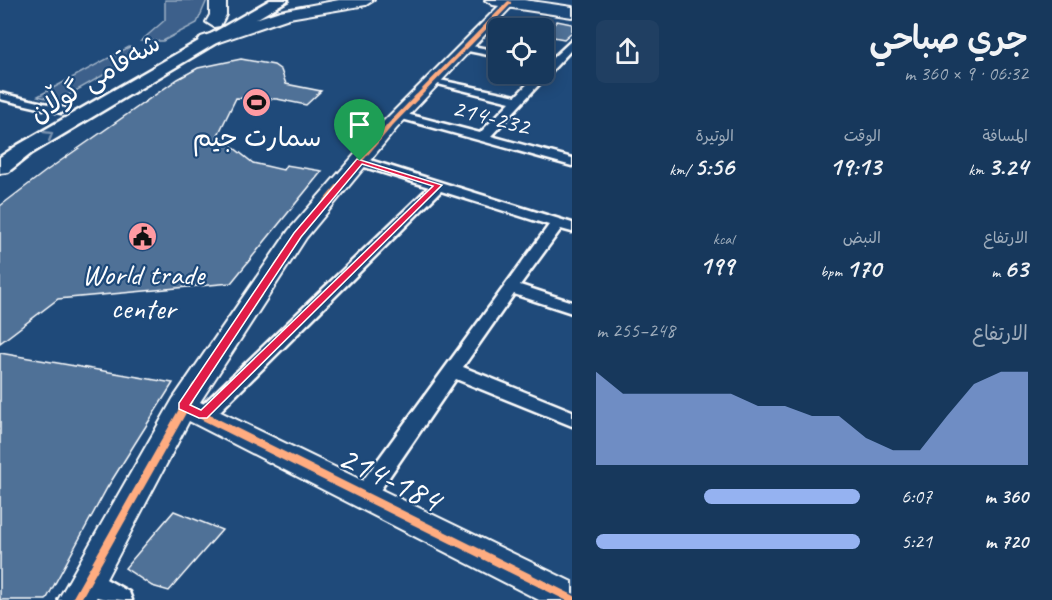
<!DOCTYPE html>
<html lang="ar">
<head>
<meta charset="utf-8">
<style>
	:root { --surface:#17385c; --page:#203f62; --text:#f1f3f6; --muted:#9eacbb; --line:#365272; --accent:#95b2f1 }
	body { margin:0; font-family:Caveat,"Playpen Sans Arabic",sans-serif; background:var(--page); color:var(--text); direction:rtl; height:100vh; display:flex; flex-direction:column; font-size:22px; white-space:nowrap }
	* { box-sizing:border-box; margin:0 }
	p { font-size:20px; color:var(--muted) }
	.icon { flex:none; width:33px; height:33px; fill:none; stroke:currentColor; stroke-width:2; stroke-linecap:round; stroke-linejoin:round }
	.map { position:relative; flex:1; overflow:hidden; direction:ltr }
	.sheet { display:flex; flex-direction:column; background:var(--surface); width:480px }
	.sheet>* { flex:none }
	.tools { position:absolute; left:488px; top:18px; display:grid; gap:12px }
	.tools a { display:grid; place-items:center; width:66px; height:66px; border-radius:9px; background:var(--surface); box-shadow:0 3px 15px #0003,0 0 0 2px var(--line); font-size:30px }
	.pin { position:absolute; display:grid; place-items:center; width:51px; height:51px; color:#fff; margin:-62px -26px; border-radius:50% 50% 50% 0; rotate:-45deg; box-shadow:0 0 6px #0007 }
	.pin .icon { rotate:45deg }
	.round { display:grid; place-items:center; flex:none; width:63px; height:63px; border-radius:9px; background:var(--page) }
	.summary { display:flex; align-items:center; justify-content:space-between; height:102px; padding:0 24px }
	h1 { font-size:33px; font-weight:600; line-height:45px }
	.figures { display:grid; grid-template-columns:repeat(3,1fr); gap:9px; height:102px; padding:6px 24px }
	.figures div { display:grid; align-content:center }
	.figures b { font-size:26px; font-weight:600 }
	.figures small { font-size:16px; font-weight:400 }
	.figures p { font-size:16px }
	.chart { height:168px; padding:12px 24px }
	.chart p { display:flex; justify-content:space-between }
	.chart svg { width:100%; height:108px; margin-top:6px; fill:var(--accent); opacity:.7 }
	ul { padding:0 24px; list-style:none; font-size:20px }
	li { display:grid; grid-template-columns:96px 72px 1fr; align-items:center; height:45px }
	li i { height:15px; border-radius:8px; background:var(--accent) }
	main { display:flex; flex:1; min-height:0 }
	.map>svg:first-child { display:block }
</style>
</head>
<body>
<main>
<section class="sheet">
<div class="summary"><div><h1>جري صباحي</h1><p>06:32 · 9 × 360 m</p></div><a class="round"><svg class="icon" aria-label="share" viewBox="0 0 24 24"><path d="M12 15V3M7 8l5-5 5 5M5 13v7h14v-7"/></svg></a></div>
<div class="figures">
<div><p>المسافة</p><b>3.24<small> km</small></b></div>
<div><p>الوقت</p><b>19:13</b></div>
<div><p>الوتيرة</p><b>5:56<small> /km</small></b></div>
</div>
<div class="figures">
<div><p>الارتفاع</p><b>63<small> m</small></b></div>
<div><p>النبض</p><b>170<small> bpm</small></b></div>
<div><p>kcal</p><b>199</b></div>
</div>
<div class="chart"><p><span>الارتفاع</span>248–255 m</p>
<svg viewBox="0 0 160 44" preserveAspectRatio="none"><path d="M0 44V6L10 15L20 15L30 15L40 15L50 15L60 20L70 20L80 24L90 24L100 33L110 38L120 38L130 24L140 11L150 6L160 6V44z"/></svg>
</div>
<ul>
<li><b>360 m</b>6:07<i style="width:59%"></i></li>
<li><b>720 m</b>5:21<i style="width:100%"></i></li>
</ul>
</section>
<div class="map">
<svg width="572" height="600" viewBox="0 0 572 600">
	<rect width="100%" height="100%" fill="#1f4a7a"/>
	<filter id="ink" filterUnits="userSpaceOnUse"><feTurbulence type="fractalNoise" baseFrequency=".0167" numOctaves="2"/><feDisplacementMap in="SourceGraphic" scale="12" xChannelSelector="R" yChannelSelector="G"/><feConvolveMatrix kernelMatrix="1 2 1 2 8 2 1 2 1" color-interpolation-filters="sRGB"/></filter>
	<g filter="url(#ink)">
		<path fill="#3c618b" stroke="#9eb0c5" stroke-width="1.5" d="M165,0h42l-10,23 -34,18h-22l24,-21z
			M129,47l13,6 -84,48 -20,-5z"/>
		<path fill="#507197" stroke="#fff" stroke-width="1.5" d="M557,21l15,3v8l-8,7 -21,-4z
			M241,59l33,6 7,5 5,14 35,7 -15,14 -29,-6 -41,-1 -18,37 35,28 30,7 3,-5 36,6 -91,112 -173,16 -58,44v-137l46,-35 132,-92 20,-11z
			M0,353l173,30 -66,105 -61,112h-46z
			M174,511l48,19 -53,61 -17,-5 -27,-18z"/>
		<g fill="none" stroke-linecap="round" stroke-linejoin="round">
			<defs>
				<path id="street" d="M572,40v9l-81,87 81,22v8l-177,-49 -2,-2 6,-3 81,21 30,-31 -80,-20v-4l86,18 21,-22h6v-7z
					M467,45l31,6v6l-35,-7 -1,-2z
					M0,93l65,15 2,2 -6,3 -61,-14z
					M360,157l212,66v9l-11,-3 -41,56 52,17v11l-58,-19 -51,73 109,44v15l-116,-47 -84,123 -8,3 -8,-3 -3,-6 3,-6 193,-265 -108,-34 -231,230 -7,2 -7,-2 -3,-5 3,-5 233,-224 -74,-23 -1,-3z
					M86,568l43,24 3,8c-21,0 -47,0 -58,-21l4,-7z"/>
				<path id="secondary" d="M505,0h8l2,3 -119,126 -90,109 -106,164 372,180v18h-33l-350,-179 -94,179h-37l115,-201 116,-169 95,-109z"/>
				<path id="primary" d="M270,0h18l-256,153 -24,19 -8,1v-16l18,-12z"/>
				<path id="highway" d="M210,0h16v15l-6,11 -6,1 -8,-5 4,-7z
					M339,0h35l-8,5 -77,13 -82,28 -6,-1 -3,-4 3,-4 79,-26z
					M485,0h39l48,7v10l-79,-12z"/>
			</defs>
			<use href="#street" stroke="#fff" stroke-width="5"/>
			<use href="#secondary" stroke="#fff" stroke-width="4"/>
			<use href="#primary" stroke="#fff" stroke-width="5"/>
			<use href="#highway" stroke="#fff" stroke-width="4"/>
			<use href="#street" fill="#1f4a7a" fill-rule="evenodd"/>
			<use href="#secondary" fill="#1f4a7a" fill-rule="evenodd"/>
			<use href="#primary" fill="#1f4a7a" fill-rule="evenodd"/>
			<use href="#highway" fill="#1f4a7a" fill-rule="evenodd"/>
			<defs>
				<path id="cycleway-far3" d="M416,98l93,-95"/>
				<path id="cycleway-far2" d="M306,225l84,-100 27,-28"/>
				<path id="cycleway-far1" d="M195,389l112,-166"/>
				<path id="cycleway" d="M183,406l389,193
					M76,600l120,-213"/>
			</defs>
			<use href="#cycleway-far3" stroke="#1f4a7a" stroke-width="6"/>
			<use href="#cycleway-far2" stroke="#1f4a7a" stroke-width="8"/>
			<use href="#cycleway-far1" stroke="#1f4a7a" stroke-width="10"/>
			<use href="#cycleway" stroke="#1f4a7a" stroke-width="11"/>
			<use href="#cycleway-far3" stroke="#ffac80" stroke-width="4"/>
			<use href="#cycleway-far2" stroke="#ffac80" stroke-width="4.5"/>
			<use href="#cycleway-far1" stroke="#ffac80" stroke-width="6"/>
			<use href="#cycleway" stroke="#ffac80" stroke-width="8"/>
		</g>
		<defs><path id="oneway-chevron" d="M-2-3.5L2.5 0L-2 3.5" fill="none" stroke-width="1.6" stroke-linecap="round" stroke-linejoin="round" transform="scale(1.5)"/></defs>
		<use stroke="#7992af" href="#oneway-chevron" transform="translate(49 135) rotate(-31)"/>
	</g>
	<path fill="#e11d48" stroke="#fff" stroke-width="1.5" fill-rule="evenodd" d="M357,159l85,26 -235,233h-8l-20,-9v-6l115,-170zM362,164l71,22 -232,224 -11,-5 111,-168z"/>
	<defs>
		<symbol id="stadium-disc" viewBox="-11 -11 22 22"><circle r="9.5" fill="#ff9aa2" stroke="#1f4a7a"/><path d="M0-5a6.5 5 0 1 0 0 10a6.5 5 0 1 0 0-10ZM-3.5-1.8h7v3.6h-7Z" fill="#111"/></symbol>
		<symbol id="civic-disc" viewBox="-11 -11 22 22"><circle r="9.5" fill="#ff9aa2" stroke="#1f4a7a"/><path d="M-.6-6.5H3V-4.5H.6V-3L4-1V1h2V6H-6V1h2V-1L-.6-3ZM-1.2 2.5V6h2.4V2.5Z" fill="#111"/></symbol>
	</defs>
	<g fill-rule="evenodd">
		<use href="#stadium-disc" x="240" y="86" width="33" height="33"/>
		<use href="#civic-disc" x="126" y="220" width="33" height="33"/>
	</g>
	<g text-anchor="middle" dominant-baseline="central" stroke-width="4.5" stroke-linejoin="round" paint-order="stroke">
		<g font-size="26" fill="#fff" stroke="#1f4a7a">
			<text transform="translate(95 78) rotate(-31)">شەقامی گوڵان</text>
			<text transform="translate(491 117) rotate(15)">214-232</text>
		</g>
		<g font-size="26" fill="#fff" stroke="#1f4a7a">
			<text x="257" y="137">سمارت جیم</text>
		</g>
		<g font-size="30" fill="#fff" stroke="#1f4a7a">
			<text x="143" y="274">World trade<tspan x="143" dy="34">center</tspan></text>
		</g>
		<g font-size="36" fill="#fff" stroke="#1f4a7a">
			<text transform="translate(390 478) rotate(26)">214-184</text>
		</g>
	</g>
</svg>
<div class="tools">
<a><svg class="icon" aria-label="locate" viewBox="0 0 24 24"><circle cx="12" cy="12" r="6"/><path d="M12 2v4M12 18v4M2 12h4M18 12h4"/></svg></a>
</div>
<div class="pin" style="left:360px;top:161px;background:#1e9e55"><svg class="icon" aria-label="arrive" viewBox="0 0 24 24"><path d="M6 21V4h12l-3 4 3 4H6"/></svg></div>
</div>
</main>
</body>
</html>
